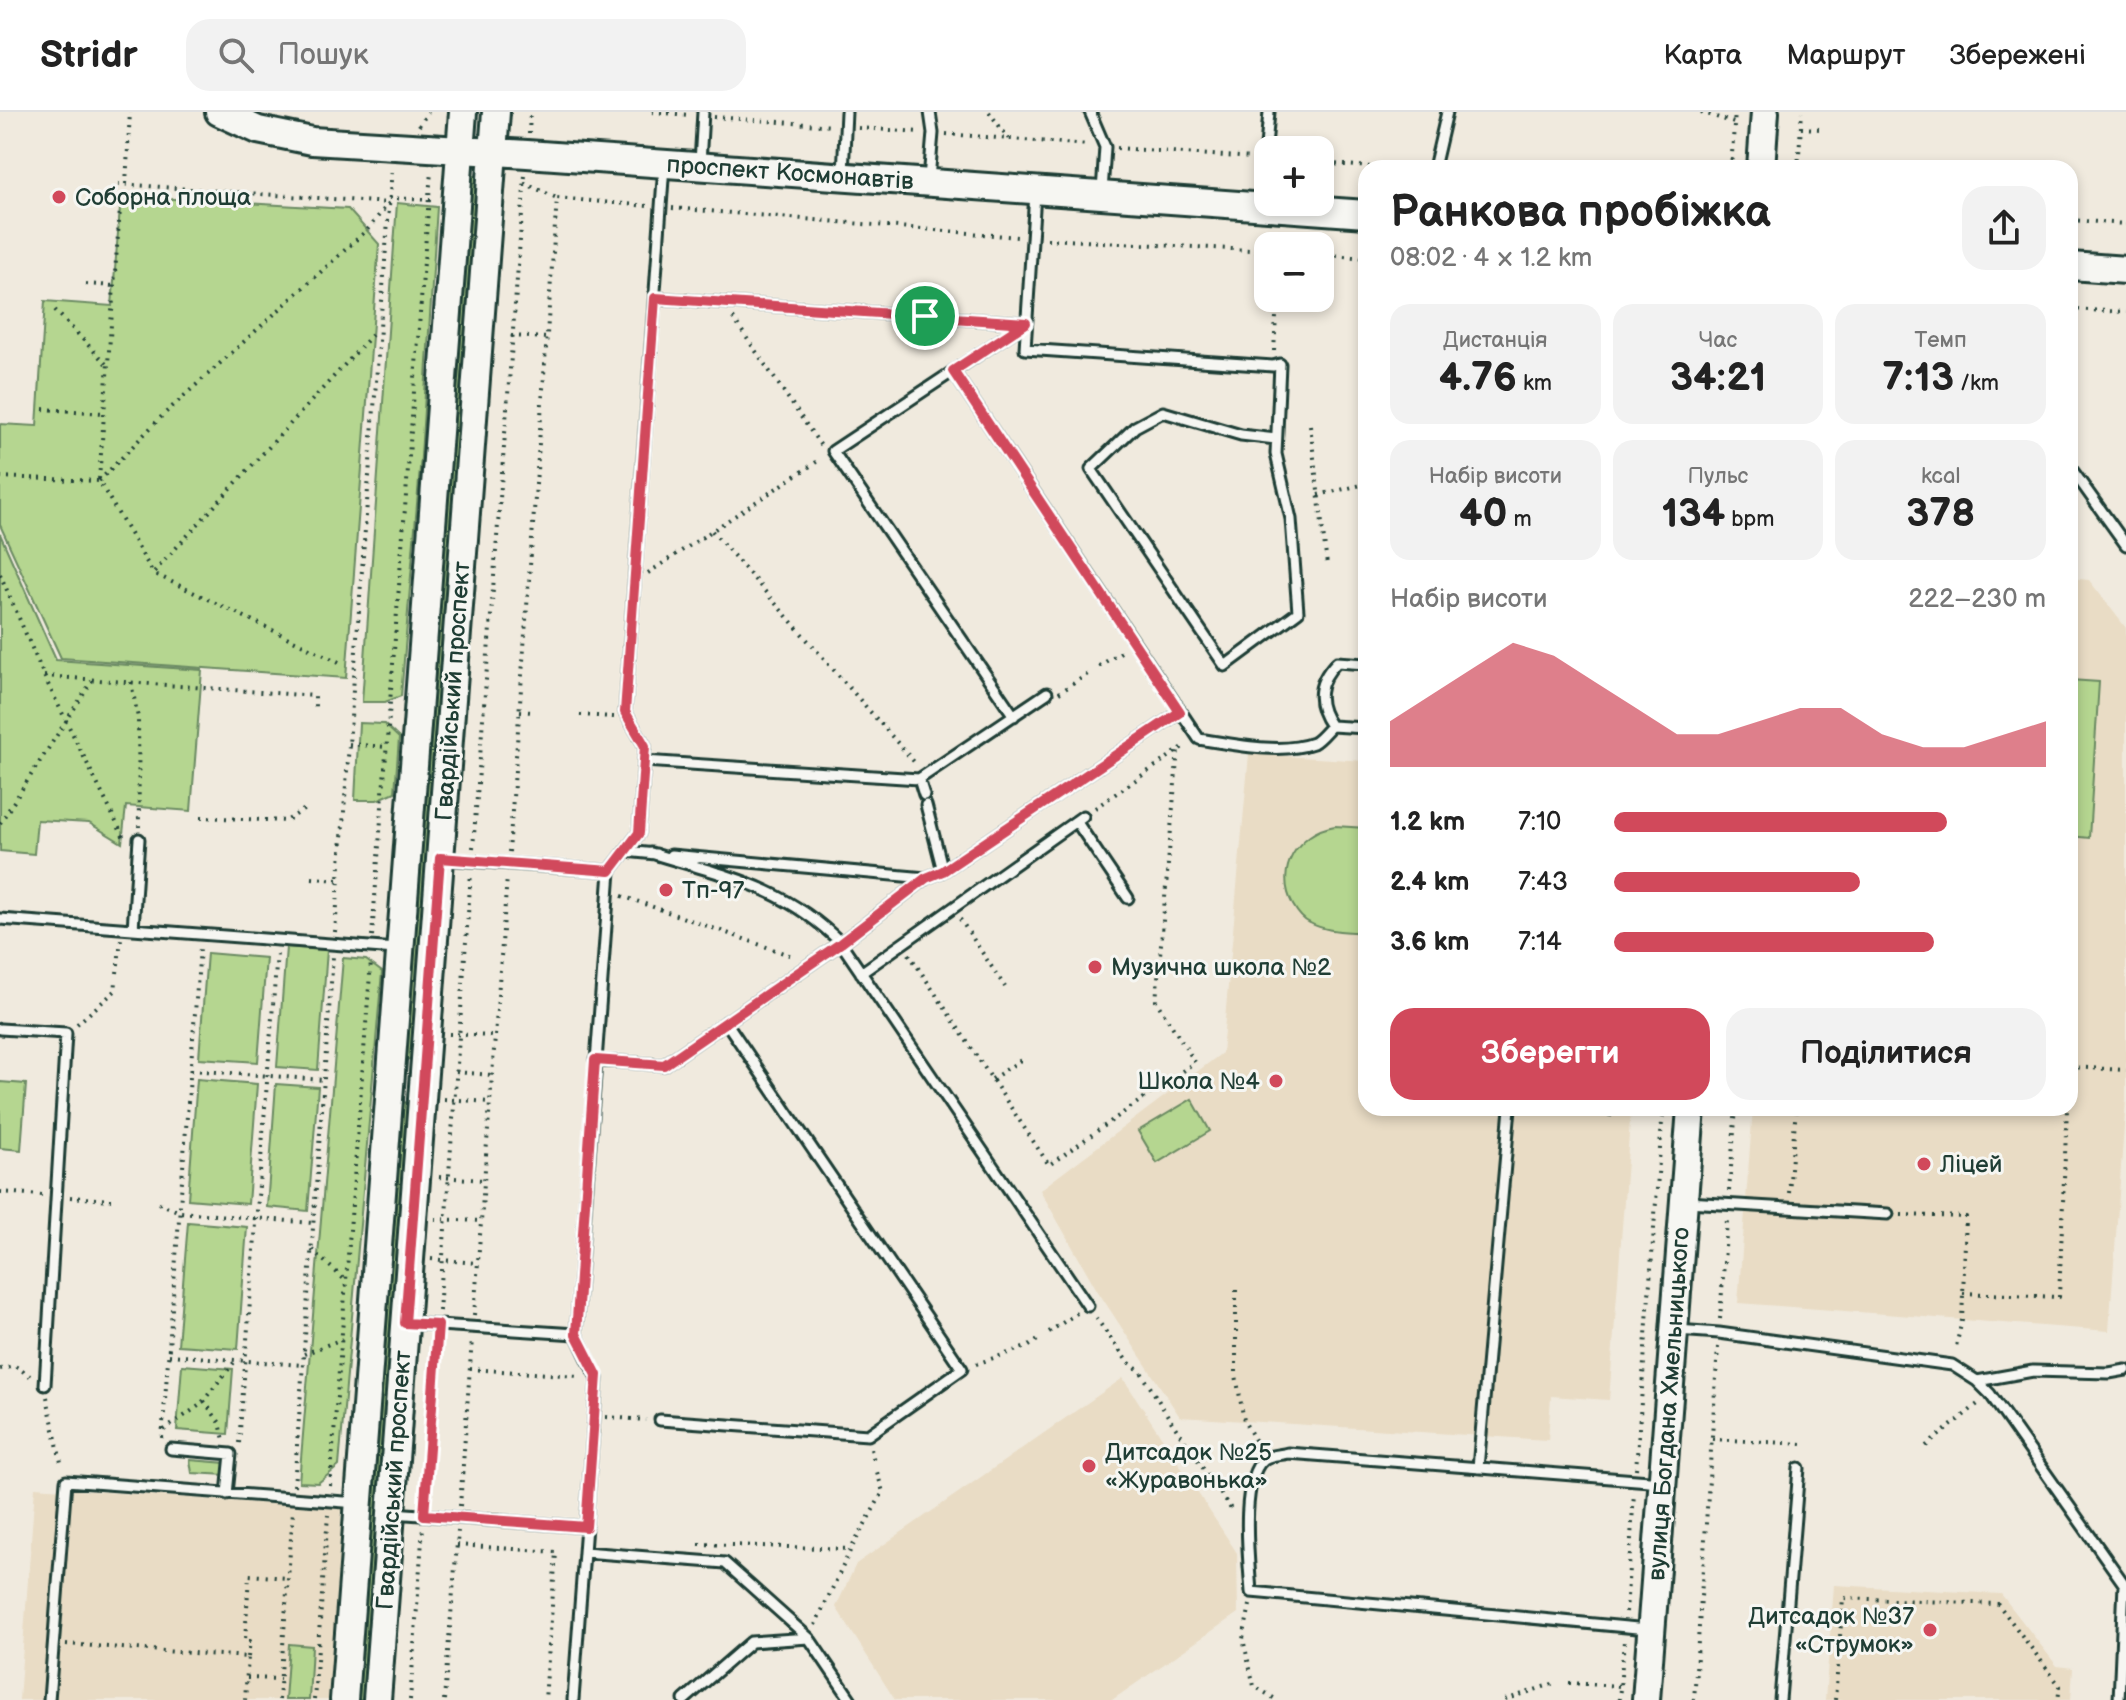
<!DOCTYPE html>
<html lang="uk">
<head>
<meta charset="utf-8">
<style>
	:root { --surface:#fff; --page:#f2f2f2; --text:#222; --muted:#767676; --line:#e0e0e0; --accent:#d1495b }
	body { margin:0; font-family:"Balsamiq Sans",sans-serif; background:var(--page); color:var(--text); height:100vh; display:flex; flex-direction:column; font-size:30px; white-space:nowrap }
	* { box-sizing:border-box; margin:0 }
	p { font-size:26px; color:var(--muted) }
	.icon { flex:none; width:44px; height:44px; fill:none; stroke:currentColor; stroke-width:2; stroke-linecap:round; stroke-linejoin:round }
	.map { position:relative; flex:1; overflow:hidden }
	.details { position:absolute; left:1358px; top:48px; width:720px; height:956px; display:flex; flex-direction:column; background:var(--surface); border-radius:24px; box-shadow:0 4px 12px #0003 }
	.details>* { flex:none }
	.controls { position:absolute; left:1254px; top:24px; display:grid; gap:16px }
	.controls a { display:grid; place-items:center; width:80px; height:80px; border-radius:16px; background:var(--surface); box-shadow:0 4px 12px #0003; font-size:40px }
	.pin { position:absolute; display:grid; place-items:center; width:68px; height:68px; color:#fff; margin:-34px; border:4px solid #fff; border-radius:50%; box-shadow:0 2px 8px #0007 }
	.round { display:grid; place-items:center; flex:none; width:84px; height:84px; border-radius:24px; background:var(--page) }
	.summary { display:flex; align-items:center; justify-content:space-between; height:136px; padding:0 32px }
	h1 { font-size:44px; font-weight:600; line-height:60px }
	.figures { display:grid; grid-template-columns:repeat(3,1fr); gap:12px; height:136px; padding:8px 32px }
	.figures div { display:grid; align-content:center; border-radius:20px; background:var(--page); text-align:center }
	.figures b { font-size:40px; font-weight:600 }
	.figures small { font-size:22px; font-weight:400 }
	.figures p { font-size:22px }
	.chart { height:224px; padding:16px 32px }
	.chart p { display:flex; justify-content:space-between }
	.chart svg { width:100%; height:144px; margin-top:8px; fill:var(--accent); opacity:.7 }
	.cta { display:flex; gap:16px; margin-top:auto; padding:16px 32px }
	.cta a { flex:1; height:92px; border-radius:24px; background:var(--accent); color:#fff; font-size:32px; font-weight:600; line-height:92px; text-align:center }
	.cta a+a { background:var(--page); color:var(--text) }
	ul { padding:0 32px; list-style:none; font-size:26px }
	li { display:grid; grid-template-columns:128px 96px 1fr; align-items:center; height:60px }
	li i { height:20px; border-radius:10px; background:var(--accent) }
	header { display:flex; align-items:center; gap:48px; box-sizing:border-box; height:112px; padding:0 40px; background:var(--surface); border-bottom:2px solid var(--line) }
	header strong { font-size:38px }
	nav { display:flex; gap:44px; margin-inline-start:auto; font-size:28px }
	.search { width:560px; height:72px; background:var(--page); display:flex; align-items:center; gap:20px; box-sizing:border-box; padding:0 28px; border-radius:24px; color:var(--muted); font-size:30px }
	.map>svg:first-child { display:block }
</style>
</head>
<body>
<header>
<strong>Stridr</strong>
<div class="search"><svg class="icon" aria-label="search" viewBox="0 0 24 24"><circle cx="10" cy="10" r="6"/><path d="M15 15l6 6"/></svg>Пошук</div>
<nav><a>Карта</a><a>Маршрут</a><a>Збережені</a></nav>
</header>
<div class="map">
<svg width="2126" height="1588" viewBox="0 0 2126 1588">
	<rect width="100%" height="100%" fill="#f0eade"/>
	<filter id="ink" filterUnits="userSpaceOnUse"><feTurbulence type="fractalNoise" baseFrequency=".0125" numOctaves="2"/><feDisplacementMap in="SourceGraphic" scale="16" xChannelSelector="R" yChannelSelector="G"/><feConvolveMatrix kernelMatrix="1 2 1 2 8 2 1 2 1" color-interpolation-filters="sRGB"/></filter>
	<g filter="url(#ink)">
		<path fill="#e9dcc5" d="M2070,466l19,2 37,48v471l-17,232 -371,-28 15,-195h317z
			M1249,642l117,7v347h265l-22,292 -58,-4 -3,44 -368,-23 -83,-127 -57,-100 182,-137z
			M1123,1266l114,175 1,60 -126,87h-217l-59,-93 20,-43z
			M35,1375l307,22 -13,191h-310z
			M1834,1473l167,9 56,72 16,2 -2,32h-246z"/>
		<path fill="#b5d690" stroke="#6a8a62" stroke-width="2" d="M470,64h11l-64,884 -11,-1z
			M121,84l227,13 31,35 -33,434 -285,-20 -61,-133v-101l37,2 8,-125 67,5z
			M397,91l40,4 -16,249 -20,240 -16,6h-23z
			M0,422l56,126 146,10 -11,141 -65,-5 -4,37 -33,-20 -52,-3 -3,34 -34,-3z
			M2070,568l29,2 -10,156 -19,-2z
			M359,611l25,1 15,14 -4,54 -18,8h-22z
			M1335,714l31,2v105c-18,-2 -40,-1 -56,-10 -7,-3 -13,-11 -17,-18 -19,-35 4,-73 42,-79z
			M286,835l41,3 -9,120 -41,-3z
			M207,841l59,5 -8,104 -59,-4z
			M343,846l23,2 16,12 -43,494 -21,17 -19,-1z
			M197,967l60,5 -9,120 -60,-5z
			M0,970l26,2 -5,66 -21,-2z
			M276,972l42,3 -10,124 -41,-4z
			M1192,987l18,32 -53,32 -19,-32z
			M400,990l11,1 -43,597h-11z
			M188,1110l59,5 -9,122 -60,-4z
			M182,1253l51,4 -5,65 -51,-4z
			M190,1348l36,3v12l-34,-2z
			M289,1532l23,2 -3,54h-24z"/>
		<g fill="none" stroke-linecap="round" stroke-linejoin="round">
			<defs>
				<path id="lane" d="M1090,0l15,35 -3,45
					M700,51l3,-51
					M1434,56l13,-56
					M843,61l3,-61
					M929,67l4,-46 -3,-21
					M1035,81l-10,156 248,17 7,-2 -4,90 15,65 7,93 -73,54 -134,-197 44,-42 28,-15 78,23 35,4
					M1261,92l8,-92
					M655,186l371,25
					M953,259l246,368c33,5 81,16 114,4 6,-3 13,-12 18,-17
					M2070,355l56,78
					M1366,552l-29,-2c-20,20 -22,41 -6,64l35,2
					M1014,604l-181,-265 193,-128
					M644,649l275,18 128,-86
					M919,667l5,16
					M926,693l17,66
					M1076,709l52,77
					M625,739l31,3
					M651,741c74,23 132,32 190,90l247,363
					M671,743l255,23 17,-7 237,-159
					M443,747l167,12 29,-38 6,-87 -20,-34 39,-547
					M0,807l396,30
					M133,817l6,-90
					M861,861l222,-157
					M0,917l66,4 -21,352
					M595,948l69,5 177,-122 85,-65
					M1687,1090l201,12
					M408,1211l168,11
					M1677,1218l42,3 233,32 25,16 13,13 134,190 -5,116
					M1977,1269l56,-10 76,2 17,-3
					M660,1308l208,15 94,-66 -236,-347
					M171,1337l60,5 -4,40
					M1478,1356l32,-360
					M393,1401l193,14
					M584,1440l141,11 84,75 42,62
					M1648,1517l-397,-37c-2,-30 -12,-113 13,-133 6,-4 17,-4 24,-6l374,29
					M49,1588l17,-219 292,22
					M573,1588l24,-322 -21,-44 34,-463
					M684,1588l67,-58 58,-4
					M1780,1588l19,-232"/>
				<path id="secondary" d="M219,0l39,18 54,11 215,13 839,60
					M1761,56l4,-56
					M2070,154l56,4
					M344,1588l119,-1588
					M377,1588l119,-1588
					M1646,1588l45,-592"/>
			</defs>
			<use href="#lane" stroke="#1f3d34" stroke-width="15"/>
			<use href="#secondary" stroke="#1f3d34" stroke-width="32"/>
			<path stroke="#1f3d34" stroke-width="4" stroke-dasharray="2 6" stroke-linecap="butt" d="M652,0l38,3
				M989,0l20,27
				M1701,0l33,11
				M714,5l119,9
				M419,14l9,-14
				M858,16l63,4
				M1801,16l20,1
				M529,22l1,-22
				M946,22l143,11
				M1117,36l135,10
				M1320,51l63,5
				M1731,56l4,-56
				M1798,56l4,-56
				M524,71l33,15
				M126,72l4,-72
				M389,86l42,2
				M672,96l346,29
				M2070,108l56,4
				M1047,127l221,12
				M1320,142l46,4
				M86,172l28,2
				M1276,193v-7
				M2070,197l56,3
				M55,198l53,56
				M733,206l88,128
				M511,224l37,2
				M1274,239l2,-34
				M43,297l61,4
				M1310,313l17,140
				M0,365l99,4 54,92
				M99,367l22,-283
				M99,369l64,-66 204,-185 22,-27 -270,-19
				M1318,383l48,-11
				M712,419l204,233
				M648,461l173,-114
				M0,462l44,102 81,164
				M339,550l-186,-89 219,-238
				M1099,554l25,-16
				M44,564l271,20v16
				M131,570l7,36 1,109
				M1059,581l32,-21
				M520,599l12,1
				M580,603l34,2
				M349,632l38,3
				M1095,696l91,-63
				M201,705l85,4 22,-14
				M0,711l92,-142
				M473,736l52,-673
				M509,740l48,-654 91,8
				M312,766l26,2
				M622,784l173,61
				M960,807l45,68
				M335,820l57,-765
				M372,824l59,-765
				M909,842l140,211 146,-103 -39,-61 22,-252
				M117,861l4,-34
				M77,912l38,-33 1,-9
				M449,922l46,2
				M2070,955l56,3
				M191,958l133,10
				M456,960l36,3
				M992,967l32,-21
				M444,987l46,3
				M1566,1001v-5
				M1610,1005l1,-9
				M439,1065l45,3
				M1729,1079l7,-83
				M0,1080l42,3
				M1789,1081l7,-85
				M70,1085l41,3
				M159,1091l21,9 133,11
				M1901,1103l65,2 -4,103 -7,31
				M435,1107l46,2
				M312,1138l34,31
				M431,1147l46,4
				M1236,1178v85l8,46 15,26
				M1963,1181l96,4 8,-189
				M439,1199l32,-438
				M474,1203l33,-438
				M1096,1206l31,43 14,11 30,49 62,91
				M1720,1207l7,-99
				M1049,1220l28,-19
				M304,1242l38,-15
				M169,1243l133,10
				M976,1252l53,-18 13,-9
				M0,1257l15,-3 15,10
				M470,1257l109,7
				M47,1285l15,70
				M204,1289l16,22 4,17
				M606,1305l40,3
				M164,1318l36,-25 36,-45
				M162,1326l38,-490
				M1712,1327l91,5
				M239,1331l38,-490
				M1926,1334l53,-43
				M871,1337l3,12
				M1636,1357l27,-361
				M294,1374l39,-530
				M330,1374l41,-525
				M425,1390l12,-163
				M460,1394l12,-167
				M699,1432l152,5
				M457,1433l99,7 -11,148
				M1250,1493l-7,34 11,47 23,14
				M1626,1500l8,-119
				M815,1513l36,-76 32,-57 -6,-20
				M66,1532l182,13 -3,43
				M248,1545l2,-16h-5l4,-66 39,3
				M247,1566l33,1
				M1569,1571l51,3
				M279,1588l14,-189
				M314,1588l14,-185
				M410,1588l13,-173
				M444,1588l14,-169
				M1505,1588l53,-18
				M1619,1588l5,-59
				M1694,1588l24,-353
				M1835,1588l8,-102 155,6 62,82 -2,14"/>
			<use href="#lane" stroke="#f6f6f2" stroke-width="9"/>
			<use href="#secondary" stroke="#f6f6f2" stroke-width="26"/>
		</g>
	</g>
	<g fill="none" stroke-linecap="round" stroke-linejoin="round" filter="url(#ink)">
		<defs>
			<path id="route" d="M655,186l371,25 -73,48 227,341 -237,159 -17,7 -85,65 -177,122 -69,-5 -19,274 21,41 -11,152 -162,-12 14,-190 -33,-2 35,-465 170,13 29,-38 6,-87 -20,-34z"/>
		</defs>
		<use href="#route" stroke="#fff" stroke-width="16"/>
		<use href="#route" stroke="#d1495b" stroke-width="10"/>
	</g>
	<g fill="#d1495b" stroke="#f6f6f2" stroke-width="3">
		<circle cx="59" cy="85" r="8"/>
		<circle cx="666" cy="778" r="8"/>
		<circle cx="1095" cy="855" r="8"/>
		<circle cx="1276" cy="969" r="8"/>
		<circle cx="1924" cy="1052" r="8"/>
		<circle cx="1089" cy="1354" r="8"/>
		<circle cx="1930" cy="1518" r="8"/>
	</g>
	<g text-anchor="middle" dominant-baseline="central" stroke-width="6" stroke-linejoin="round" paint-order="stroke">
		<g font-size="24" fill="#1f3d34" stroke="#f6f6f2">
			<text transform="translate(790 61) rotate(4)">проспект Космонавтів</text>
			<text transform="translate(453 579) rotate(-86)">Гвардійський проспект</text>
			<text transform="translate(1669 1292) rotate(-86)">вулиця Богдана Хмельницького</text>
			<text transform="translate(394 1368) rotate(-86)">Гвардійський проспект</text>
		</g>
		<g font-size="24" fill="#1f3d34" stroke="#f6f6f2" text-anchor="start">
			<text x="75" y="85">Соборна площа</text>
			<text x="682" y="778">Тп-97</text>
			<text x="1111" y="855">Музична школа №2</text>
			<text x="1260" y="969" text-anchor="end">Школа №4</text>
			<text x="1940" y="1052">Ліцей</text>
			<text x="1105" y="1340">Дитсадок №25<tspan x="1105" dy="28">«Журавонька»</tspan></text>
			<text x="1914" y="1504" text-anchor="end">Дитсадок №37<tspan x="1914" dy="28">«Струмок»</tspan></text>
		</g>
	</g>
</svg>
<div class="controls">
<a>+</a>
<a>−</a>
</div>
<div class="pin" style="left:925px;top:204px;background:#1e9e55"><svg class="icon" aria-label="arrive" viewBox="0 0 24 24"><path d="M6 21V4h12l-3 4 3 4H6"/></svg></div>
<section class="details">
<div class="summary"><div><h1>Ранкова пробіжка</h1><p>08:02 · 4 × 1.2 km</p></div><a class="round"><svg class="icon" aria-label="share" viewBox="0 0 24 24"><path d="M12 15V3M7 8l5-5 5 5M5 13v7h14v-7"/></svg></a></div>
<div class="figures">
<div><p>Дистанція</p><b>4.76<small> km</small></b></div>
<div><p>Час</p><b>34:21</b></div>
<div><p>Темп</p><b>7:13<small> /km</small></b></div>
</div>
<div class="figures">
<div><p>Набір висоти</p><b>40<small> m</small></b></div>
<div><p>Пульс</p><b>134<small> bpm</small></b></div>
<div><p>kcal</p><b>378</b></div>
</div>
<div class="chart"><p><span>Набір висоти</span>222–230 m</p>
<svg viewBox="0 0 160 44" preserveAspectRatio="none"><path d="M0 44V30L10 22L20 14L30 6L40 10L50 18L60 26L70 34L80 34L90 30L100 26L110 26L120 34L130 38L140 38L150 34L160 30V44z"/></svg>
</div>
<ul>
<li><b>1.2 km</b>7:10<i style="width:77%"></i></li>
<li><b>2.4 km</b>7:43<i style="width:57%"></i></li>
<li><b>3.6 km</b>7:14<i style="width:74%"></i></li>
</ul>
<div class="cta"><a>Зберегти</a><a>Поділитися</a></div>
</section>
</div>
</body>
</html>
